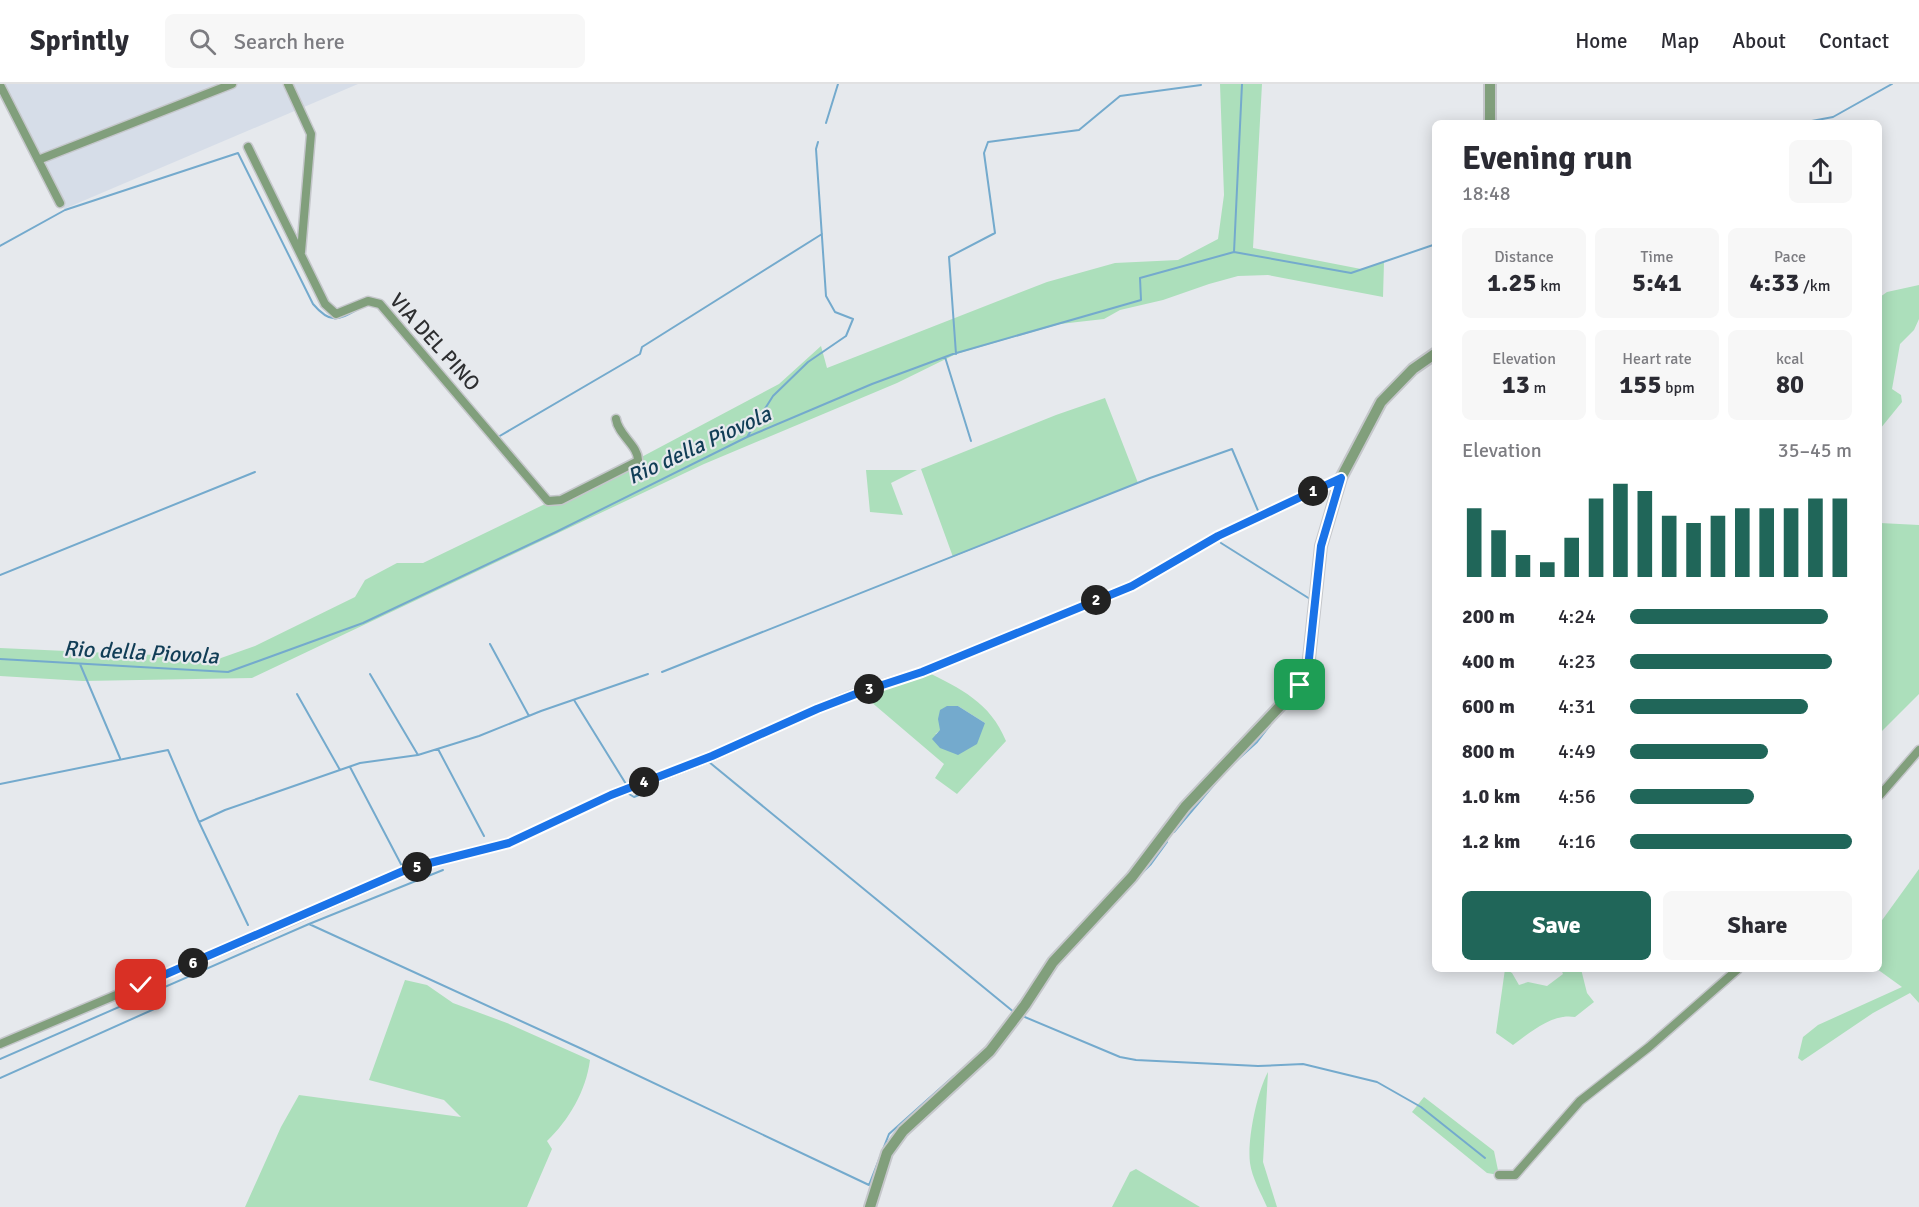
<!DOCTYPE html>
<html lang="en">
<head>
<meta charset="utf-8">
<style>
	:root { --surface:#fff; --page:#f7f7f7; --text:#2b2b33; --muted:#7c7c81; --line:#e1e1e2; --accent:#206659 }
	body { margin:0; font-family:Signika,sans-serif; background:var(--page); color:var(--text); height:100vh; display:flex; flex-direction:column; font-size:22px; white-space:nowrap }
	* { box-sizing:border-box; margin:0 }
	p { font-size:20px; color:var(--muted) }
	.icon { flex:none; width:33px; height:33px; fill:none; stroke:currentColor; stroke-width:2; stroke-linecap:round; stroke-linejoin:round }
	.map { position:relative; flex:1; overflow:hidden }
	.drawer { position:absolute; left:1432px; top:36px; width:450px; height:852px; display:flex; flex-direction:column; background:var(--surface); border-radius:9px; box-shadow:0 3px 15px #0003 }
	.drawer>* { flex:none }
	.pin { position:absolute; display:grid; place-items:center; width:51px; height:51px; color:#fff; margin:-26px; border-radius:12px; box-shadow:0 3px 9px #0006 }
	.km { position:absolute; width:30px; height:30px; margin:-15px; border-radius:50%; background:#222; color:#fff; font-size:16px; line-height:30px; text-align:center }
	.round { display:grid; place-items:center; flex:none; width:63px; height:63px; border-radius:9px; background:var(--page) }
	.summary { display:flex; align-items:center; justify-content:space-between; height:102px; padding:0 30px }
	h1 { font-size:33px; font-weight:700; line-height:45px }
	.metrics { display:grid; grid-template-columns:repeat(3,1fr); gap:9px; height:102px; padding:6px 30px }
	.metrics div { display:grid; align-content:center; border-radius:9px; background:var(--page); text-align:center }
	.metrics b { font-size:26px; font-weight:700 }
	.metrics small { font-size:16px; font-weight:400 }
	.metrics p { font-size:16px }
	.chart { height:168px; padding:12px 30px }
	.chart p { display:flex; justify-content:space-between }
	.chart svg { width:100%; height:108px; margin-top:6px; stroke:var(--accent); stroke-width:6 }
	.button { display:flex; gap:12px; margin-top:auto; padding:12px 30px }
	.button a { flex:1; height:69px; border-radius:9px; background:var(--accent); color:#fff; font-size:24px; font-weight:700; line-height:69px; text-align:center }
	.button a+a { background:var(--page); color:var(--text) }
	ul { padding:0 30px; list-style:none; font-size:20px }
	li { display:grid; grid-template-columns:96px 72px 1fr; align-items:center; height:45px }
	li i { height:15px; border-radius:8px; background:var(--accent) }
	header { display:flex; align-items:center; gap:36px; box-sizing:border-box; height:84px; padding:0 30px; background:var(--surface); border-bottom:2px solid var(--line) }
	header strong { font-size:28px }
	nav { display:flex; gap:33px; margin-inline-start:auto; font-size:21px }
	.search { width:420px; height:54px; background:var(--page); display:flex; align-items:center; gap:15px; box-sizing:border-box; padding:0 21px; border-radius:9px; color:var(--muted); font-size:22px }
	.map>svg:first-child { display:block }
</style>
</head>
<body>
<header>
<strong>Sprintly</strong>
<div class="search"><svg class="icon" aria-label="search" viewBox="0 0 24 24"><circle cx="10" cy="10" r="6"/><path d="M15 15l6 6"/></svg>Search here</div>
<nav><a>Home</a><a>Map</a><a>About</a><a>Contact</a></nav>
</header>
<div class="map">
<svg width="1919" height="1123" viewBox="0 0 1919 1123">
	<rect width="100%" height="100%" fill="#e6e9ed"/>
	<path fill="#d6dde8" d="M4,0h354l-294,125z"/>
	<path fill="#acdfbb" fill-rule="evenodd" d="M1220,0h42l-9,164 108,21 23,-7 -1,35 -115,-22 -30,1 -29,8 -46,16 -43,10 -16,9 -44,5 -104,30 -59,29 -193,81 -452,214 -169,3 -83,-5v-28l221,10 34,-12 100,-49 10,-17 32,-17h26l211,-102 145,-77 42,-38 6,22 220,-86 68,-19 63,-3 40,-21 6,-44z
		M1919,201v34l-5,11 -14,14 -8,45 9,6 1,7 -22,27v-132l7,-5z
		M1105,314l33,85 -185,74 -32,-88 135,-54z
		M866,386h51l-26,13 12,32 -33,-3z
		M1880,439l39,2v169l-39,39z
		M925,587c36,18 65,31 81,70l-49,53 -22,-16 9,-14 -74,-63 -9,-10zM958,622l27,17 -50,11 5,-3v-4z
		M1919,785v134l-9,-10 -37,20 -71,48 -4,-3 5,-21 15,-12 84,-38 -25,-18h3v-46z
		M1505,885l7,4 7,12 9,-3 19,4 16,-12 -2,-5h20l6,24 7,9 -19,15c-23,-4 -44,15 -62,28l-17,-12z
		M405,896l22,5 26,18 54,20 83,37c-4,31 -21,60 -43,81l5,8 -25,58h-282l36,-80 18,-32 162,22 -17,-17 -75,-20z
		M1268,988l-5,90 14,45h-10c-6,-14 -15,-29 -17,-44 -3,-23 7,-71 18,-91z
		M1424,1013l70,54 5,24 -12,-2 -75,-61z
		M1136,1085l64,38h-88l18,-35z"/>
	<path fill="#74aacd" d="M947,622h11l27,17 -8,21 -19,11 -18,-7 -8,-9 8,-9 -2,-11 2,-9z"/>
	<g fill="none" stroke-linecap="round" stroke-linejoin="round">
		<path stroke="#74aacd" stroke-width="2" d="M826,39l12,-39
			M1801,39l32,-6 59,-33
			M0,162l65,-36 173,-57 75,151c18,21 25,16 47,4
			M1234,168l8,-168
			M956,270l-7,-97 46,-24 -11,-80 4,-11 91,-12 41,-34 81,-11
			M945,273l26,84
			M498,353l142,-83 2,-7 180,-113
			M747,353l26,-41 35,-34 38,-26 7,-17 -18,-7 -9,-16 -10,-147 2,-7
			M1221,459l89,56
			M0,491l255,-103
			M490,560l39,72
			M0,575l228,13 135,-49 193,-91 191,-95 125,-53 81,-30 188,-54 -1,-22 94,-26 117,21 85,-29
			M80,580l40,94
			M662,588l488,-194 82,-29 27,64
			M370,590l48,81
			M297,610l43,76
			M574,616l52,84
			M438,665l46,87
			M1235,678l22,-20 17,-22
			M350,683l53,101
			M0,700l168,-34 31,72 49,103
			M629,710l5,3 5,-2 1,-6 69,-27 306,251
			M199,738l26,-12 135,-47 58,-8 61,-19 62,-25 107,-37
			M1174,748l43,-51
			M1139,792l12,-12 16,-22
			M309,840l273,125 287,136 20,-51 65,-58
			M1020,931l100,42 16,3 122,6 45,-2 74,18 44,25 64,51
			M0,975l309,-135 134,-54
			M0,994l161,-72"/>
		<defs>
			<path id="minor" d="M288,0l23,50 -10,118
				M0,1l60,118
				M248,63l77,157 11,10 32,-13 12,3 168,197 13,-1 77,-39c1,-15 -20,-26 -22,-42
				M38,76l194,-76
				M1880,711l39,-45
				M0,960l282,-119 128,-57 99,-25 102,-48 102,-39 104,-47 44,-18 61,-19 210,-86 86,-50 123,-58
				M1499,1091h16l65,-74 69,-54 89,-78"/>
			<path id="tertiary" d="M1490,0v39
				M870,1123l17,-54 16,-22 87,-80 35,-46 28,-43 79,-85 53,-70 115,-122 8,-17 13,-122 20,-68 40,-76 32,-33 23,-16"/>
		</defs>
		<use href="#minor" stroke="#c5c7cb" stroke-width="11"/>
		<use href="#tertiary" stroke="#c5c7cb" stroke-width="14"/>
		<use href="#minor" stroke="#819f7c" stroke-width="8"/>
		<use href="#tertiary" stroke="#819f7c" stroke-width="10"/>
	</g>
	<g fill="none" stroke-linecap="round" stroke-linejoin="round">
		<defs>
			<path id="route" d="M141,901l269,-117 99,-25 102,-48 101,-39 105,-47 44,-17 61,-20 210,-86 86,-50 123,-58 -20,68 -13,122 -8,17"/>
		</defs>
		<use href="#route" stroke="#fff" stroke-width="12"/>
		<use href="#route" stroke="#1a73e8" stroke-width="8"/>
	</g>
	<g text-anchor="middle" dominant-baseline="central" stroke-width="4.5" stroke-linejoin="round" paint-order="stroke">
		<g font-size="21" fill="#2d2e30" stroke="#e6e9ed">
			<text transform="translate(435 258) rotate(48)">VIA DEL PINO</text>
		</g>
		<g font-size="22" font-style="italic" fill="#113d56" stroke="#e6e9ed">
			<text transform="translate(699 361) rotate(-25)">Rio della Piovola</text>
			<text transform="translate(141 568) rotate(3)">Rio della Piovola</text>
		</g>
	</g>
</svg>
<div class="pin" style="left:1300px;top:601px;background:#1e9e55"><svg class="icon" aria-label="arrive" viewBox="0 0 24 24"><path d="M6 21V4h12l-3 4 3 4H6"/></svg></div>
<div class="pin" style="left:141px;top:901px;background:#d93025"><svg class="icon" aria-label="check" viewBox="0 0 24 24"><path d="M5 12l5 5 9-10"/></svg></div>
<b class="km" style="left:1313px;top:407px">1</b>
<b class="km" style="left:1096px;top:516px">2</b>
<b class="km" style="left:869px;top:605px">3</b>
<b class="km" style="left:644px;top:698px">4</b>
<b class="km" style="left:417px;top:783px">5</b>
<b class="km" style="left:193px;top:879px">6</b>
<section class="drawer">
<div class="summary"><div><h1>Evening run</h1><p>18:48</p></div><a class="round"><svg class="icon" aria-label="share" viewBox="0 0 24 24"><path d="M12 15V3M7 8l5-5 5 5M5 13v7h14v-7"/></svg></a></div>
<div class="metrics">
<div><p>Distance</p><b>1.25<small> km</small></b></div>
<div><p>Time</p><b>5:41</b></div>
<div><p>Pace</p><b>4:33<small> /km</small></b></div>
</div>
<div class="metrics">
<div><p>Elevation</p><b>13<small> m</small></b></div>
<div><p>Heart rate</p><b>155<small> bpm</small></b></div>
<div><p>kcal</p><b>80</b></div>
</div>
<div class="chart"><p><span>Elevation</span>35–45 m</p>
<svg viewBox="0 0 160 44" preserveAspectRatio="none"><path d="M5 44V16M15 44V25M25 44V35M35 44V38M45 44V28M55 44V12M65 44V6M75 44V9M85 44V19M95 44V22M105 44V19M115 44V16M125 44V16M135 44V16M145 44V12M155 44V12"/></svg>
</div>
<ul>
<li><b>200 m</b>4:24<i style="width:89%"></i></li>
<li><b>400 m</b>4:23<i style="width:91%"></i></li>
<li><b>600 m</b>4:31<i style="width:80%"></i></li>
<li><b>800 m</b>4:49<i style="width:62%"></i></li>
<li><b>1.0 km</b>4:56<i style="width:56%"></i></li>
<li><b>1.2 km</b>4:16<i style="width:100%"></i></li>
</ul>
<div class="button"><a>Save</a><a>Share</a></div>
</section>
</div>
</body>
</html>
